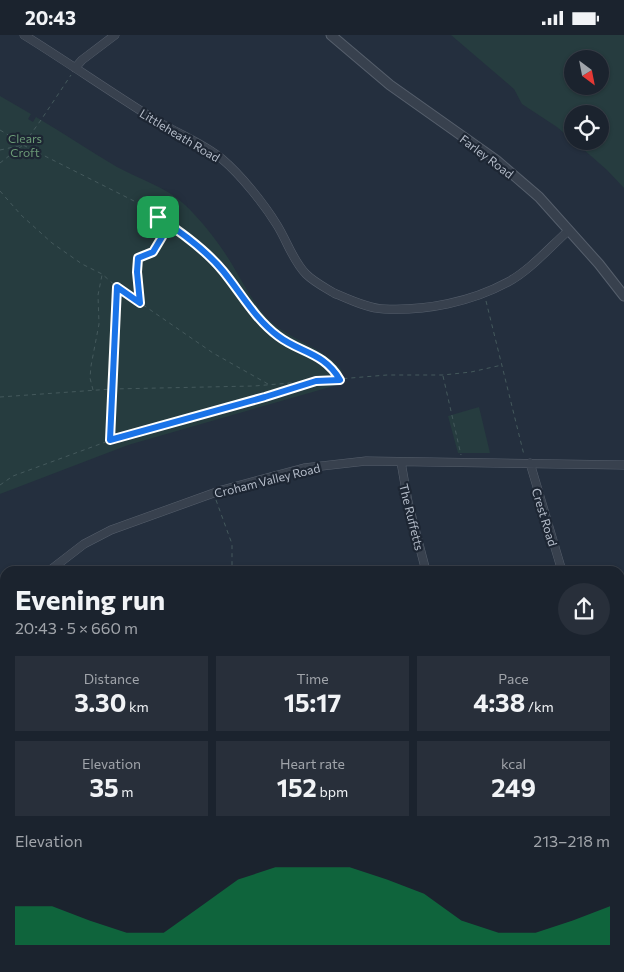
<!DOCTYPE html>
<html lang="en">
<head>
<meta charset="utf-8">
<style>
	:root { --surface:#1b232e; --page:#282f3a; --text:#f1f3f6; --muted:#a0a4aa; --line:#39404a; --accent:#0b8043 }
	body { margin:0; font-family:Commissioner,sans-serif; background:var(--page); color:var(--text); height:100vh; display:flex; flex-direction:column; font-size:19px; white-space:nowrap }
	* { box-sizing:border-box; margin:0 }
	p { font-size:16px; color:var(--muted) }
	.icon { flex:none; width:28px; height:28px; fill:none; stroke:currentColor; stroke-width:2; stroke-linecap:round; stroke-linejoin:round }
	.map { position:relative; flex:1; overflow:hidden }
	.details { position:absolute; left:0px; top:531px; width:625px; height:406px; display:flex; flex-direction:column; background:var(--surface); border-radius:15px 15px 0 0; box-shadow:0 1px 4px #0004,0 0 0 1px var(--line) }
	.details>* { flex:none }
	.needle { width:32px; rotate:148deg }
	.controls { position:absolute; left:564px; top:15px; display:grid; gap:10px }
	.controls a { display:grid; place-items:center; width:45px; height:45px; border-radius:50%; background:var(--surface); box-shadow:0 1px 4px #0004,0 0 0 1px var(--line); font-size:25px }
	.pin { position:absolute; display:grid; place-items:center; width:42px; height:42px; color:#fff; margin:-21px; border-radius:10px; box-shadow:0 2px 8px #0006 }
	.round { display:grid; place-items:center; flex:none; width:52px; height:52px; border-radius:26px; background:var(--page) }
	.summary { display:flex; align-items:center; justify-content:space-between; height:85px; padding:0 15px }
	h1 { font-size:28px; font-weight:700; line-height:38px }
	.metrics { display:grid; grid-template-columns:repeat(3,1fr); gap:8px; height:85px; padding:5px 15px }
	.metrics div { display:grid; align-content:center; border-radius:0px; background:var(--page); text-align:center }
	.metrics b { font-size:25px; font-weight:700 }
	.metrics small { font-size:14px; font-weight:400 }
	.metrics p { font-size:14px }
	.chart { height:140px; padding:10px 15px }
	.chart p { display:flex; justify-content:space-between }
	.chart svg { width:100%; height:90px; margin-top:5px; fill:var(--accent); opacity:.7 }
	.status { display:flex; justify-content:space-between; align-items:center; height:35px; padding:0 25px; background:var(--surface); direction:ltr }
	.status svg { height:14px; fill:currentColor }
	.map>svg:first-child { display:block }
</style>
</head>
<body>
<div class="status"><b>20:43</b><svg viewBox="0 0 49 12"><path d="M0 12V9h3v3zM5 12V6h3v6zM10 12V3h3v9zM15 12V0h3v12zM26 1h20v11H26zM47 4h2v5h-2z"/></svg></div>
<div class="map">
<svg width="624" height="937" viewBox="0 0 624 937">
	<rect width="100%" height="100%" fill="#242f3e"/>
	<path fill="#263c3f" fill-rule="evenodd" d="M451,0h173v153l-17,-18 -33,-29h26v-27h-28v26l-15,-13 -35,-23 -8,-15zM572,24h28v27h-28z
		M0,61l31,18 -3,5 5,3 3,-5c27,16 54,34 81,50 22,12 49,20 67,37 19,18 36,40 49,62 11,19 21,38 36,54 21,20 53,27 71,48 3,4 3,11 4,15l-216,62 -128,49z
		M479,372l11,46h-32l-10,-37z
		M0,818l5,2v112h273l3,5h-281z"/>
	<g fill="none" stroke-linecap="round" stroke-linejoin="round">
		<defs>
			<path id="service" d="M437,937l3,-5"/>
			<path id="minor" d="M24,0c45,28 88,58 133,86 21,13 46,22 65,38 19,16 42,45 55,66 10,16 16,36 29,49 8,8 18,13 28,19 14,6 35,16 50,16 42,2 87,-7 124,-27 22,-12 41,-34 60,-51
				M75,33l7,-8 33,-25
				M401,427l7,40 18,69
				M530,428l32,108
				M49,536l35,-27 27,-14 111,-40 82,-22 62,-7 258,4
				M0,582l5,-5
				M0,597l5,5
				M620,735l4,33
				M0,754l5,3
				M620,837l4,-2
				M353,932l4,5
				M532,932l3,5
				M556,937l6,-5"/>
			<path id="tertiary" d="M331,0l59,50 106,75 43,37 60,67 25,32
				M620,777l4,-7
				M460,937l4,-5"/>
		</defs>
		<use href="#service" stroke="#565f6c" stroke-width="5.5"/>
		<use href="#minor" stroke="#565f6c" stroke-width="9"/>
		<use href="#tertiary" stroke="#565f6c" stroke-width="11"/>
		<path stroke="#44595c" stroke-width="1" stroke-dasharray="4 4" stroke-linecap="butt" d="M0,95l23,14
			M0,115l23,-5 115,58 48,33 36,34 44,55 13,12 41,21 16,15 3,6
			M0,128l23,-18 18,-25 30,-45
			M0,156l21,24 31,28 30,21 20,10 15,13 96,66 55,31
			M140,266l-3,-29 1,-14 15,-6 9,-14 -4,-20
			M486,266l38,154
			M443,341l18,79
			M93,355l-3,-12 1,-12 8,-42 -1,-29 4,-20
			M0,362l112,-8 142,-3 133,-11h56l28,-3 31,-7
			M111,404l6,-151
			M0,450l13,-9 98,-36 154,-43 48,-15
			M216,465l16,44v27
			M0,624h5
			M0,884l5,-1
			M78,932l3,5"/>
		<use href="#service" stroke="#38414e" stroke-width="4"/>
		<use href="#minor" stroke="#38414e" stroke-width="8"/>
		<use href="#tertiary" stroke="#38414e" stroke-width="9"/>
	</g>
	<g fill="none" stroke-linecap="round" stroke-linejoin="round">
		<defs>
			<path id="route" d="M158,182c23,15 47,32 65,54 18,22 32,48 55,65 22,17 46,16 62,44l-24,1 -51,16 -155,43 7,-153 23,16 -3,-31 1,-14 15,-6 9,-15z"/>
		</defs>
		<use href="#route" stroke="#fff" stroke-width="10"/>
		<use href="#route" stroke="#1a73e8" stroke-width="6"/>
	</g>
	<g text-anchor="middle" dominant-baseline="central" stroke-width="4.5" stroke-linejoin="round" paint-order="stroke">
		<g font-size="12" fill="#b4bcc9" stroke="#1d2633">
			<text transform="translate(180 100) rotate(31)">Littleheath Road</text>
			<text transform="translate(487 121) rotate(37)">Farley Road</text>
			<text transform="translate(267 445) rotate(-14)">Croham Valley Road</text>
			<text transform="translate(412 482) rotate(76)">The Ruffetts</text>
			<text transform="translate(545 482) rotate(73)">Crest Road</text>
		</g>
		<g font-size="12" fill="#6b9a76" stroke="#1d2633">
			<text x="25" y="103">Clears<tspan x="25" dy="14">Croft</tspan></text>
		</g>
	</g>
</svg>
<div class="controls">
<a><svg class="needle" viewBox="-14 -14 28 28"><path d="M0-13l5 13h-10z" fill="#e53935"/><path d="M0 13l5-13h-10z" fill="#a0a4aa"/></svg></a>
<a><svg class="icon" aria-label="locate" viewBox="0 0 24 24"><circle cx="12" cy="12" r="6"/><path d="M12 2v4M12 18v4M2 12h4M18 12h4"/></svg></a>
</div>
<div class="pin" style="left:158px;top:182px;background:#1e9e55"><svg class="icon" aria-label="arrive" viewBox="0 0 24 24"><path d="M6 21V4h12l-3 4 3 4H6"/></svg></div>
<section class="details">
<div class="summary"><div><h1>Evening run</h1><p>20:43 · 5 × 660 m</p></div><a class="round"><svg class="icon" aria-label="share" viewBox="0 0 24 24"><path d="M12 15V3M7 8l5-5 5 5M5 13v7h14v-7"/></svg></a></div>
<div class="metrics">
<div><p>Distance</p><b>3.30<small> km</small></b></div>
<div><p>Time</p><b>15:17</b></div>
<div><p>Pace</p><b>4:38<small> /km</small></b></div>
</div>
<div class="metrics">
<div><p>Elevation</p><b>35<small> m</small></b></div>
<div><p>Heart rate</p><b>152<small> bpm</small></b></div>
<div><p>kcal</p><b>249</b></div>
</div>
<div class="chart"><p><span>Elevation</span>213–218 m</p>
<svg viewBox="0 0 160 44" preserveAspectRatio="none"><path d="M0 44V25L10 25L20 32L30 38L40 38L50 25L60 12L70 6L80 6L90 6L100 12L110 19L120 32L130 38L140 38L150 32L160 25V44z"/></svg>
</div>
</section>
</div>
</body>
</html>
